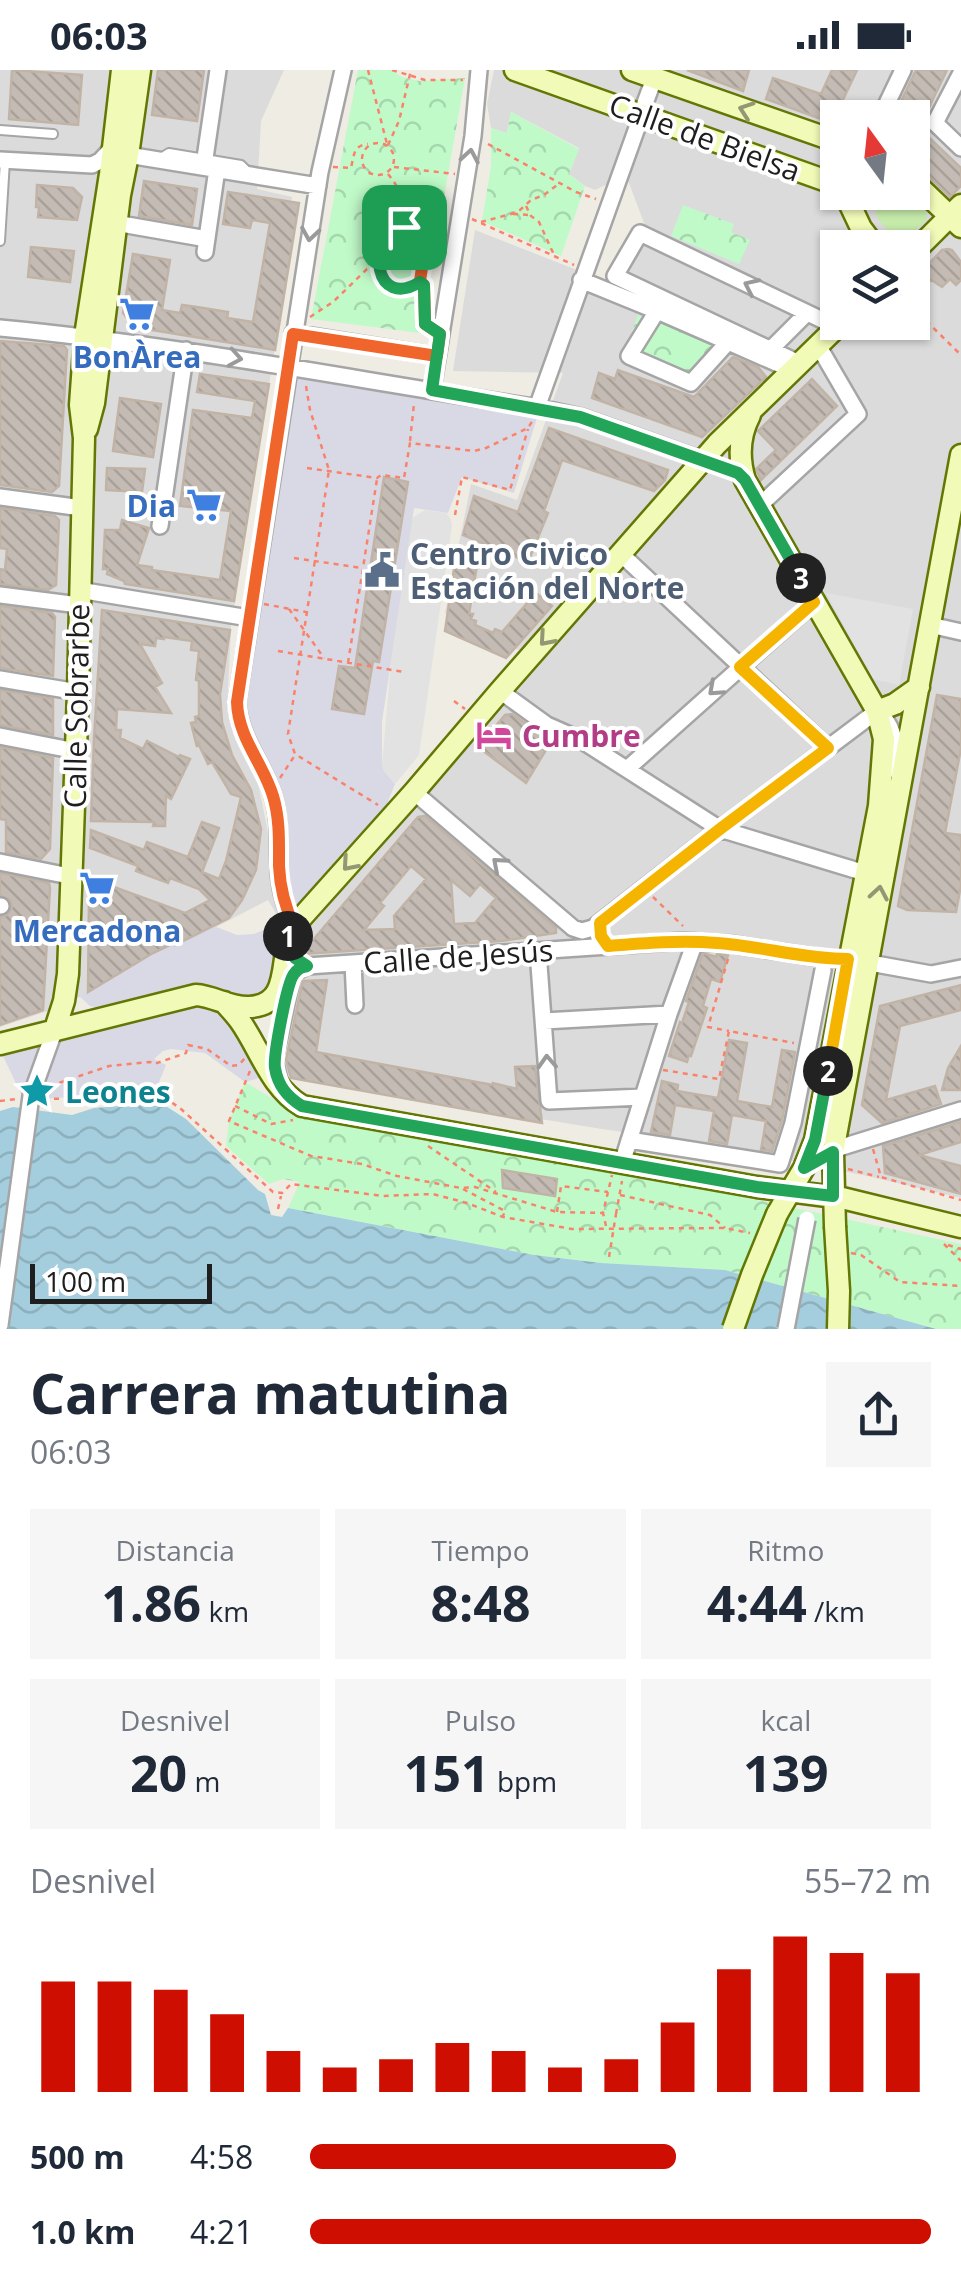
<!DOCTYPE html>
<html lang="es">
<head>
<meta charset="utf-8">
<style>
	:root { --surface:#fff; --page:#f6f6f7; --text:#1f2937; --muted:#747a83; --accent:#cd0e00 }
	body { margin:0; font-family:"Open Sans",sans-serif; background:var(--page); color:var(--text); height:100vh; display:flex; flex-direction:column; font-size:38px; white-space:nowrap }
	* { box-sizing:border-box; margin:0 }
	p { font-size:32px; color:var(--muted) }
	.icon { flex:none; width:55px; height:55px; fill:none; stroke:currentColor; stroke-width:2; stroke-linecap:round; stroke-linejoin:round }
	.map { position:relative; height:1259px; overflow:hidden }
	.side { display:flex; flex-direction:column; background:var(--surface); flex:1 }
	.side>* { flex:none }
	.needle { width:65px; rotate:345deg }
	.buttons { position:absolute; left:820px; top:30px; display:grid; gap:20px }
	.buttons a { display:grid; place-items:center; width:110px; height:110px; border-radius:0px; background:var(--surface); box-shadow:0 2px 8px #0004; font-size:50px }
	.scale { position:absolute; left:30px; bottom:25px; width:182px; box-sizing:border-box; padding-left:10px; border:5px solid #1e1e1e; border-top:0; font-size:28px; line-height:35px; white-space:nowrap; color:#1e1e1e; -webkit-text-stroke:8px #fff; paint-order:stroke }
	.pin { position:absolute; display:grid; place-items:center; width:85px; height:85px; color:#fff; margin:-42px; border-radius:20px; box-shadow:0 5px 15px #0006 }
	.km { position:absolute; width:50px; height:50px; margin:-25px; border-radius:50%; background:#222; color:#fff; font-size:28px; line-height:50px; text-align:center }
	.round { display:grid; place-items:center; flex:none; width:105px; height:105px; border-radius:0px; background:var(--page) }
	.head { display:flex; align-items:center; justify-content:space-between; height:170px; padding:0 30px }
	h1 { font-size:55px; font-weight:700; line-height:75px }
	.stats { display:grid; grid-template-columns:repeat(3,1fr); gap:15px; height:170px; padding:10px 30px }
	.stats div { display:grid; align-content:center; border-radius:0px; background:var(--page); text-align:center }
	.stats b { font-size:50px; font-weight:700 }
	.stats small { font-size:28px; font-weight:400 }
	.stats p { font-size:28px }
	.chart { height:280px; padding:20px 30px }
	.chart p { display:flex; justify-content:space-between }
	.chart svg { width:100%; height:180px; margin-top:10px; stroke:var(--accent); stroke-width:6 }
	ul { padding:0 30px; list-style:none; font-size:32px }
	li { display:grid; grid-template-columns:160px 120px 1fr; align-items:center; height:75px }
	li i { height:25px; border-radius:12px; background:var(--accent) }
	.status { display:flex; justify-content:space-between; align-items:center; height:70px; padding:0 50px; background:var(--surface); direction:ltr }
	.status svg { height:28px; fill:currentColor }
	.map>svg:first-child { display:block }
</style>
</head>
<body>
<div class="status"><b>06:03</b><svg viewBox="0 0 49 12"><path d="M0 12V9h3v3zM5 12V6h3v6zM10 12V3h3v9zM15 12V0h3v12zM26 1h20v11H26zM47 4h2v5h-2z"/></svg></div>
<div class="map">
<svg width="961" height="1259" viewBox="0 0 961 1259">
	<defs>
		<pattern id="park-crowns" width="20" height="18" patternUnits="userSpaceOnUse" patternTransform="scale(2.5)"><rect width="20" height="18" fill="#c1fac9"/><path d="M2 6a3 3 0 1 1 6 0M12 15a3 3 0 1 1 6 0" fill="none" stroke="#a5d6ac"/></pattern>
		<pattern id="water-waves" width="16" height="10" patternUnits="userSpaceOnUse" patternTransform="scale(2.5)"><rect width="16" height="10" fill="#a4cddd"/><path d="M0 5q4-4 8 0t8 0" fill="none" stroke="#8db0bd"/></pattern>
		<pattern id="building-back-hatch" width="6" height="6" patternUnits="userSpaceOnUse" patternTransform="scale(2.5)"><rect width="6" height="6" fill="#c4bcb4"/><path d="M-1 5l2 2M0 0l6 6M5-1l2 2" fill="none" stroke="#a8a19a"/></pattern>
	</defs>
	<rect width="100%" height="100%" fill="#efece4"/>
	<path fill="#dcdbdb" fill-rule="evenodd" d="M0,0h284l-23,51 -4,68 35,8 -15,137 -46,293 -4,83 31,73 13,64 42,77 229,-262 -97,-49 26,-129 46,16 46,-127 -110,-2 22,-141 140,55 29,-62 -18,-48 -31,15 -10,-4 -16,-12 10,-26 -68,-36 -4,21 -16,-5 -4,-24 7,-34h467v1128l-89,-21 -164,-33 -106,-15 -313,-51 -5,-9 16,-115 -32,-54 -179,93 -44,19 -45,15zM838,48h74v74h-74zM838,178h74v74h-74z"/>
	<path fill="#c5eaaa" d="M869,123h42l15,14 1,12 -27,26 -22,-26z"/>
	<path fill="url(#park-crowns)" d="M358,0h33l11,7 17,4 46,-3 -45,255 -109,-14z
		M511,42l68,37 -10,25 16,12 -24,70 -79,-35 9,-55v-38l16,5z
		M683,135l51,19 -3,8 19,8 -11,24 -68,-28z
		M658,243l62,31 -31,37 -64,-29 13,-37 14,6z
		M245,1012l45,27 108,26 257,43 306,66v85h-25l-211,-59 -124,-7 -67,-8 -246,-47 12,-26 -17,-3 -14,5 -43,-38 3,-25z"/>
	<path fill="#e2e2e2" d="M425,440l21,3 4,5 2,7 -33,230 -24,29 -11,-13 -2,-6 9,-103 21,-144z
		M826,523l87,16 -14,76 -26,-6z"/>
	<path fill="#d9d9e5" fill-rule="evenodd" d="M288,297l252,41 -26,85 -52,-16 -14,36 -34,-5 -32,214v43l2,6 11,13 -10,25 -13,21 -65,73 -10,3 -12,-2 -5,-24 7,-51 -10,-42 -40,-77zM384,408l24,5 -30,179 -21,-5z
		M211,855l26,10 17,-1 20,-8 4,3 2,15 -9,43 -11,10 -156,13 -14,-4 -11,-10 75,-43 55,-24z
		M192,935l24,5 9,5 7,7 31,55 -18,5 -40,-29 -34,-4 -8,2 -9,8 12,6 -11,27 -116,7 -1,-2 -16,-1 -20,-42 64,-14 12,-6z"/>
	<path fill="url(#water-waves)" d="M161,1033l25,16 72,71 7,4 6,21 11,2 6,-9 246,47 67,8 124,7 211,59h-936v-218l13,-4 59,8 22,-7z"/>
	<path fill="url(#building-back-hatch)" stroke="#c1b4a7" stroke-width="2.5" fill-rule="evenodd" d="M12,0l70,5 -4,50 -69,-6z
		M158,0h46l-7,51 -45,-6z
		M687,0h62l-6,21z
		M832,0h25l-25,53 -66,-24 7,-21 48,16z
		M916,0h31l-28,58 42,40v18l-11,11 -38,-37v-42h-19z
		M144,111l53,8 -5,36 -53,-9z
		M37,115l36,3 9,9 -5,23 -39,-3 1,-10h-3z
		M228,122l71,11 -24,147 -141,-23 -11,-14 10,-59 37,6 -8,50 18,3 2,-8 15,2 31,5 -1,6 26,4 17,-99 -18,-3 -2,8 -27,-4z
		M31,177l43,4 -4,31 -42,-5z
		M948,179l4,1 9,12v18l-5,5 -6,-6 -8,8 -9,-6 -8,-1 -2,-10 19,-20z
		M0,271l64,5 3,4 -8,136 -7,6 -52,-7z
		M733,287l25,10 8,10 -64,60 -110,-39 7,-25 16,6 3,-9 76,27z
		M200,304l69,10 -35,217 -109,-17 -1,-3 -17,-7 1,-5h-5l2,-39h15l2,-10 27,8 -12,37 15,2v3l68,10 11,-69 -51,-5 13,-96 59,8 3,-17 -58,-9z
		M812,309l25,27 -76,74 -5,-11 20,-19 -18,-19z
		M120,328l41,6 -8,53 -40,-6z
		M549,358l119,42 -3,10 -11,11 -92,-31 -18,51 4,2 -20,49 -65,-27 11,-39 44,16z
		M107,398l38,1 -3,23 -36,-2z
		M384,407l24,5 -29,180 -6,-1 -9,53 -32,-5 7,-43 16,2z
		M0,438l55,8 4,4 -3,65 -8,5 -48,-6v-15l5,1 2,-21 -7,-1z
		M455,492l22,3 -8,49h4l-2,5 5,2 -1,4 18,8 2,-4 7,3 34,-39 16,13 -46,52 -61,-27z
		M0,536l52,7 3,4 -2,59 -53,-8z
		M102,540l128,20 -10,64 2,28 10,33 19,35 10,39 -5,41 -14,30 -13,18 -54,27 -1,-2 -21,10 -65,39 1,-94 -2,-21 98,36 25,-13 -11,-11 -29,-11 -2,5 -32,-12 2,-5 -48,-18 1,-18 53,20 3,-8 41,15 14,-35 17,6 -17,44 17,7 7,-18 15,-64 -10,-3 -19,-32 -4,2 -10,-21 -1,4 -6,-24 5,-1 -1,-5 4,-1v-35l-3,-1 3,-29 -8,-1 1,-9 -28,-4v2l-8,-1 -1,8 -15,-2 22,39 -7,4 16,26 -54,-4 -1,21h5l-1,8 23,11 4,-8 32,16 1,-2 10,4 -19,40 -5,-3 -1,30h-12l1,-4 -63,-1 3,-83z
		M0,620l53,9v36l-53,-10z
		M937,625l24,4v49l-16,85 16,2v50l-5,27 -49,-2 -9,-4z
		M512,644l28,20 12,6 -26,43 -48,-36 27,-32z
		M0,677l53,11 -3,91 -9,10 -35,-7v-32l-6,-1z
		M425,746l131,112v5l-55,8 -200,13 117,-137zM411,796l15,13 -32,37 1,13 -31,1 20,-24 -4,-3zM451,810l19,16 10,-12 16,14 -21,25 -21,1z
		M0,803l49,10 1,5 -7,122 -43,15v-108l7,-2 5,-8 -2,-7 -10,-5z
		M703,883l13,4 1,-3 11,1 -8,27 -9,-3 -8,27 4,2 -16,48 -2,-1 -2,7 -18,-6 11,-34 2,1 7,-21 -3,-1z
		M327,910l-11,72 177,33v-2l24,6 -2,-22 20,-1 7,57 -251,-45 -5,-18 16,-76 1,-3z
		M961,915v25l-61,16 -14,74 49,-14 6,18 -59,19 -20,-18 18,-99z
		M729,970l18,3 -10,58 17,3 18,3 10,-57 13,2 -13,68 -10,31 -11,-1 5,-29 -34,-6 -5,29 -18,-3 5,-30 -39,-6 -5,30 -19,-3 11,-51 16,4 -1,6 41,7z
		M961,976v44h-19l6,-22z
		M961,1052v20l-42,13 42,11v28l-76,-21 -2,-27z
		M502,1100l55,9 -2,17 -52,-8z"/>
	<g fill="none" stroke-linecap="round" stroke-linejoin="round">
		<defs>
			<path id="lane" d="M0,60l53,4
				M161,88l8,-5 72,12 6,6
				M0,171l5,-80"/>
			<path id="street" d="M961,3l-26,50 26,25
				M645,33l6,-16
				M880,48l23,-48
				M128,85l190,31
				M205,88l13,-88
				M0,90l92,5 8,-4 12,-13
				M127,155l80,14
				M205,182l12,-83
				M581,210l76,31 -28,45 62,27 37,-41 55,24
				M657,241l71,31
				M0,258c181,17 360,53 540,80l41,9 121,43
				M293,263l144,23
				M772,278l35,-35
				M801,294l-186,-88 25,-43 199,95
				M432,320l41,-254 6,-66
				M539,332l99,-277
				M0,427l82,11
				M759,436l99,-92 -39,-67
				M160,456l26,-176
				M621,484l207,194
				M79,520l170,28
				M0,525l79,10
				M930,555l31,7
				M0,609l78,13
				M500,621l47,34 34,15 139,89 145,44
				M0,666l76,15
				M628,698l186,-166
				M414,722l159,136
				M0,792l64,13
				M0,836h1
				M294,856c-9,-19 -15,-39 -15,-60 -1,-24 1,-47 -6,-70 -10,-34 -34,-57 -36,-94l83,-530 23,-102
				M573,858l9,3 11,-3 127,-99 157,-118c22,19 16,37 21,62
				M538,881l11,150 94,-4
				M353,893l2,42
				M544,951l125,-7
				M279,1010l-5,-20 17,-80 4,-8 12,-6 377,-25 47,3 97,15h20l83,15 30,-6
				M31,1026l24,-67
				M629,1070l151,24 13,-41 30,-153
				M622,1093l47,-149 26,-72
				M804,1098l38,-21 119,-37"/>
			<path id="secondary" d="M515,0l323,115
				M632,0l206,72
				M912,110l49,47
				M844,122l17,36 15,20
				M912,184l49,-49
				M750,345c-11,21 -12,42 -5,65l132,231 7,28 -5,67 -64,334 -11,28 -27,46
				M87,359l7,-26 26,-208 8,-40 12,-85
				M877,641l18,-7 24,-17
				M224,932c5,6 11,12 16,19 20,28 30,66 62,85l455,81 85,11 119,29
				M55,959l9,-28 4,-27 10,-282 6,-254 -4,-33 5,-69 25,-162 12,-104
				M0,974l196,-49c18,1 34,13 53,12 46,-2 28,-54 45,-81l120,-134 86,-101 217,-247 125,-122
				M835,1156l-2,-74 128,-697"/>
		</defs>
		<use href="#lane" stroke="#a5a5a5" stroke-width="12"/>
		<use href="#street" stroke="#a5a5a5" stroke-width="20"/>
		<use href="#secondary" stroke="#637704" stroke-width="25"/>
		<path stroke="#fb826a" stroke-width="2.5" stroke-dasharray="5 5" stroke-linecap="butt" d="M368,0l19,74
			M392,0l33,10h38
			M362 89a16 16 0 1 1 32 0a16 16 0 1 1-32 0Z
			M488,74l88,48 20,7
			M388,75l11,-24 12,-51
			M333,97l18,1c3,-12 2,-23 17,-24
			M394,97l61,7
			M388,104c12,15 21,32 21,51
			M526,136l5,10 8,6 15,33
			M513,144l17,1
			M472,149l102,46
			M481,152l30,-8 9,-4 11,-10 13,-5 13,-10
			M409,156c22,12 13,35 11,56 -46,29 -58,-45 -11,-56z
			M421,163l25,-11
			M422,213l2,2 1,39 4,3
			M912,237l49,48
			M310,247l23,-15 34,-33 11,-5
			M306,316l4,24 19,60 -41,264 7,20 83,51
			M410,371l4,-37
			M307,398l70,10 4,-3 23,3 6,-35 64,8 12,-3 42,-20 5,-8
			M455,445l7,-38 48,13 18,-61
			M294,488l68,10
			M264,534l42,8
			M289,539l35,49
			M278,581l126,21
			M348,593l29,-184
			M454,631l11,8
			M280,708l15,-23
			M653,827l30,29
			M728,889l-20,68 21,4
			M663,1000l56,9 10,-48 65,12
			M250,1001l-21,50 82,35 51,8 35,12 64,12 14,-1 82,25 46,1
			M50,1016l59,-20 41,-4 4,2 32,-11 2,-8 19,4 24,17 8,-1 6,-7
			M44,1029l120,-2 17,12 92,83 9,1 9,-9 92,12 50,-2 34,9 36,14 69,12 153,-1 25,5
			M0,1031l16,-2
			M235,1036l36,18 22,-4
			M428,1076l68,46
			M873,1079l8,28 80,23
			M848,1099l31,8
			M463,1119l42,22 -2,5
			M620,1125l90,20 15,13
			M278,1139l3,-13
			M557,1142l4,-26 47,6
			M616,1144l6,-33
			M606,1156l-3,-13 9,-38
			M944,1174l17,17
			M948,1175l13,4
			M851,1183l10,2 39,27 61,4"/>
		<use href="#lane" stroke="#fff" stroke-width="8"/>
		<use href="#street" stroke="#fff" stroke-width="15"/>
		<use href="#secondary" stroke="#f2fab8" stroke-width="20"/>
		<defs>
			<path id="street-bridge" d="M0,1255l31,-229
				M786,1259l21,-110"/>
			<path id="secondary-bridge" d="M835,1156l4,65 -1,38
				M733,1259l19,-54 25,-61"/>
		</defs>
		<use href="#street-bridge" stroke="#a5a5a5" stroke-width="20" stroke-linecap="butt"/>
		<use href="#secondary-bridge" stroke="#637704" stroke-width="25" stroke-linecap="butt"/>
		<path stroke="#fb826a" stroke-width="2.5" stroke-dasharray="5 5" stroke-linecap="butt" d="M609,1187l7,-43"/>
		<use href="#street-bridge" stroke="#fff" stroke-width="15"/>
		<use href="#secondary-bridge" stroke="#f2fab8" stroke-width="20"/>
	</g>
	<defs><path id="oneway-chevron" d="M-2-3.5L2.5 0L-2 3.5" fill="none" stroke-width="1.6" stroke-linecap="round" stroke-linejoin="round" transform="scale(2.5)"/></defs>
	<g stroke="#939773">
		<use href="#oneway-chevron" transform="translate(746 40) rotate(-161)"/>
		<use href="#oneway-chevron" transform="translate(546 569) rotate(131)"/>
		<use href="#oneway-chevron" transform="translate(349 794) rotate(131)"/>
		<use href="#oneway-chevron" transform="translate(879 823) rotate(-80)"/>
	</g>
	<g stroke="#9a9a9a">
		<use href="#oneway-chevron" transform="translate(470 86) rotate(-80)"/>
		<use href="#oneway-chevron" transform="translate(310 164) rotate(99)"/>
		<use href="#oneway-chevron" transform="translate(751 216) rotate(-155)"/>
		<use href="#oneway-chevron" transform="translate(235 288) rotate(10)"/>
		<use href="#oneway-chevron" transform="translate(715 619) rotate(138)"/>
		<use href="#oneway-chevron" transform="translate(499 794) rotate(-139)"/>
		<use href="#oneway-chevron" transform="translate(547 992) rotate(-93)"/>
	</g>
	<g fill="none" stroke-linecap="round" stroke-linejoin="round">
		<defs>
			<path id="split-1" d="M288,866l6,-10c-9,-19 -14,-38 -15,-60 0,-24 1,-47 -6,-70 -10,-33 -35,-58 -36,-94l56,-368 144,22 3,-22 -15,-10 -1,-39 -4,-3c2,-20 13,-54 -16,-55"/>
			<path id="split-2" d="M288,866l-2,8 9,14 12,8c-6,2 -9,2 -13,8 -7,8 -21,83 -19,94 3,18 12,29 27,38l455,81 76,9v-44l-29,16 11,-28 13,-69"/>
			<path id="split-3" d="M801,508l13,24 -74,65 88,81 -108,81 -120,94 1,13 7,10c36,-3 73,-6 109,-3 44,3 87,16 131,16l-20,112"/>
			<path id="split-4" d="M404,157c-40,14 -29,83 16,55l4,3 1,39 15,10 -8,56 148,27 158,56 7,7 56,98"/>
		</defs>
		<use href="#split-1" stroke="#fff" stroke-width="20"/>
		<use href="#split-2" stroke="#fff" stroke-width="20"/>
		<use href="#split-3" stroke="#fff" stroke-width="20"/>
		<use href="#split-4" stroke="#fff" stroke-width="20"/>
		<use href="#split-1" stroke="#f0652b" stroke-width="12"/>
		<use href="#split-2" stroke="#22a559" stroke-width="12"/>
		<use href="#split-3" stroke="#f5b400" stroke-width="12"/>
		<use href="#split-4" stroke="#22a559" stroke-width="12"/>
	</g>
	<defs>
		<symbol id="supermarket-bare" viewBox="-9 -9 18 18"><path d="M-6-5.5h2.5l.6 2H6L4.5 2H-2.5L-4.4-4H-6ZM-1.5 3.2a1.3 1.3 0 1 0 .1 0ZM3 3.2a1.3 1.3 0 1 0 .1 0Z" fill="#3f7fe0" stroke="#fff" stroke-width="2.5" paint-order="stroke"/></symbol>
		<symbol id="civic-bare" viewBox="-9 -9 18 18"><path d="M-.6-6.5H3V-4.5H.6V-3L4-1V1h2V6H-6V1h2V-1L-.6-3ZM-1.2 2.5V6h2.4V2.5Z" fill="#5c6f8a" stroke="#fff" stroke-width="2.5" paint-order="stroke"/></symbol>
		<symbol id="hotel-bare" viewBox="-9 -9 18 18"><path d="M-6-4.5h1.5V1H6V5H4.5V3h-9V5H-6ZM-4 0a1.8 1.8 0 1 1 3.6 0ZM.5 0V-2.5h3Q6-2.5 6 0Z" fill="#d1479c" stroke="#fff" stroke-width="2.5" paint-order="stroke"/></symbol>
		<symbol id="sight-bare" viewBox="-9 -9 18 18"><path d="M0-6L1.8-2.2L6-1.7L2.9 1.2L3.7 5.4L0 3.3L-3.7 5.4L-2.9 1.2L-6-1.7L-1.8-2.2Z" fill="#0f9aa8" stroke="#fff" stroke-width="2.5" paint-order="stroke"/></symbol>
	</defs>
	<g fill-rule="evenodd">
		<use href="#supermarket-bare" x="112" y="219" width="50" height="50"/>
		<use href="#supermarket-bare" x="179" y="410" width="50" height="50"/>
		<use href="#civic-bare" x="357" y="475" width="50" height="50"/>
		<use href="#hotel-bare" x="469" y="640" width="50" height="50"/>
		<use href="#supermarket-bare" x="72" y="793" width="50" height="50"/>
		<use href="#sight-bare" x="12" y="996" width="50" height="50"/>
	</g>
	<g text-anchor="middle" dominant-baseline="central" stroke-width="8" stroke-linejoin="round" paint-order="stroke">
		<g font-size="30" fill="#1e1e1e" stroke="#fff">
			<text transform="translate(705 67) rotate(20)">Calle de Bielsa</text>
			<text transform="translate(76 636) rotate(-89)">Calle Sobrarbe</text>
			<text transform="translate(458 886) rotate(-4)">Calle de Jesús</text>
		</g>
		<g font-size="30" font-weight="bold" fill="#366cbe" stroke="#fff">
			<text x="137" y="286">BonÀrea</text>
			<text x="176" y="435" text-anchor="end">Dia</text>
			<text x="97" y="860">Mercadona</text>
		</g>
		<g font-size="30" font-weight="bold" fill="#4e5e75" stroke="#fff" text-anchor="start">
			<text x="410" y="483">Centro Civico<tspan x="410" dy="34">Estación del Norte</tspan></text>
		</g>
		<g font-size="30" font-weight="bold" fill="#b23c85" stroke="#fff" text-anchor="start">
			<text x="522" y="665">Cumbre</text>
		</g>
		<g font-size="30" font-weight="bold" fill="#0d838f" stroke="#fff" text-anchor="start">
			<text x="65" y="1021">Leones</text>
		</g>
	</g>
</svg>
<div class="buttons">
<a><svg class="needle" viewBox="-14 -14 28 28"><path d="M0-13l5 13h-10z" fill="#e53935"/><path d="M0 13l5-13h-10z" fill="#747a83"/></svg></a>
<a><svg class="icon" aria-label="layers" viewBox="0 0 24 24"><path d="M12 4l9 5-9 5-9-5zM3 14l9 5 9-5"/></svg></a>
</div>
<div class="scale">100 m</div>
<div class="pin" style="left:404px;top:157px;background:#1e9e55"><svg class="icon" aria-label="arrive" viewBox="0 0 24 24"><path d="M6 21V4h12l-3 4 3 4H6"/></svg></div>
<b class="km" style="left:288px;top:866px">1</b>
<b class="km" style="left:828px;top:1001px">2</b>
<b class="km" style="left:801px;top:508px">3</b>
</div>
<section class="side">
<div class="head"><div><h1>Carrera matutina</h1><p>06:03</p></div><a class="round"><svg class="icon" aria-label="share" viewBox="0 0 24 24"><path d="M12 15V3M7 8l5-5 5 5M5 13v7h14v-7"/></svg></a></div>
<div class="stats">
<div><p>Distancia</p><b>1.86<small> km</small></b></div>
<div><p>Tiempo</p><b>8:48</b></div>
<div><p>Ritmo</p><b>4:44<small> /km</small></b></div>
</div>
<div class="stats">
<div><p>Desnivel</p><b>20<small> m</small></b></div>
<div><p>Pulso</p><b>151<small> bpm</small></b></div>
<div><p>kcal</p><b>139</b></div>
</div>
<div class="chart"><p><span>Desnivel</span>55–72 m</p>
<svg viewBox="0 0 160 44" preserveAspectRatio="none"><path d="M5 44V17M15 44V17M25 44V19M35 44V25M45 44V34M55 44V38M65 44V36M75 44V32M85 44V34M95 44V38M105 44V36M115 44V27M125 44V14M135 44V6M145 44V10M155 44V15"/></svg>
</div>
<ul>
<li><b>500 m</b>4:58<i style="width:59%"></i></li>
<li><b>1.0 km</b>4:21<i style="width:100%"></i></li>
</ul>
</section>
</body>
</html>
